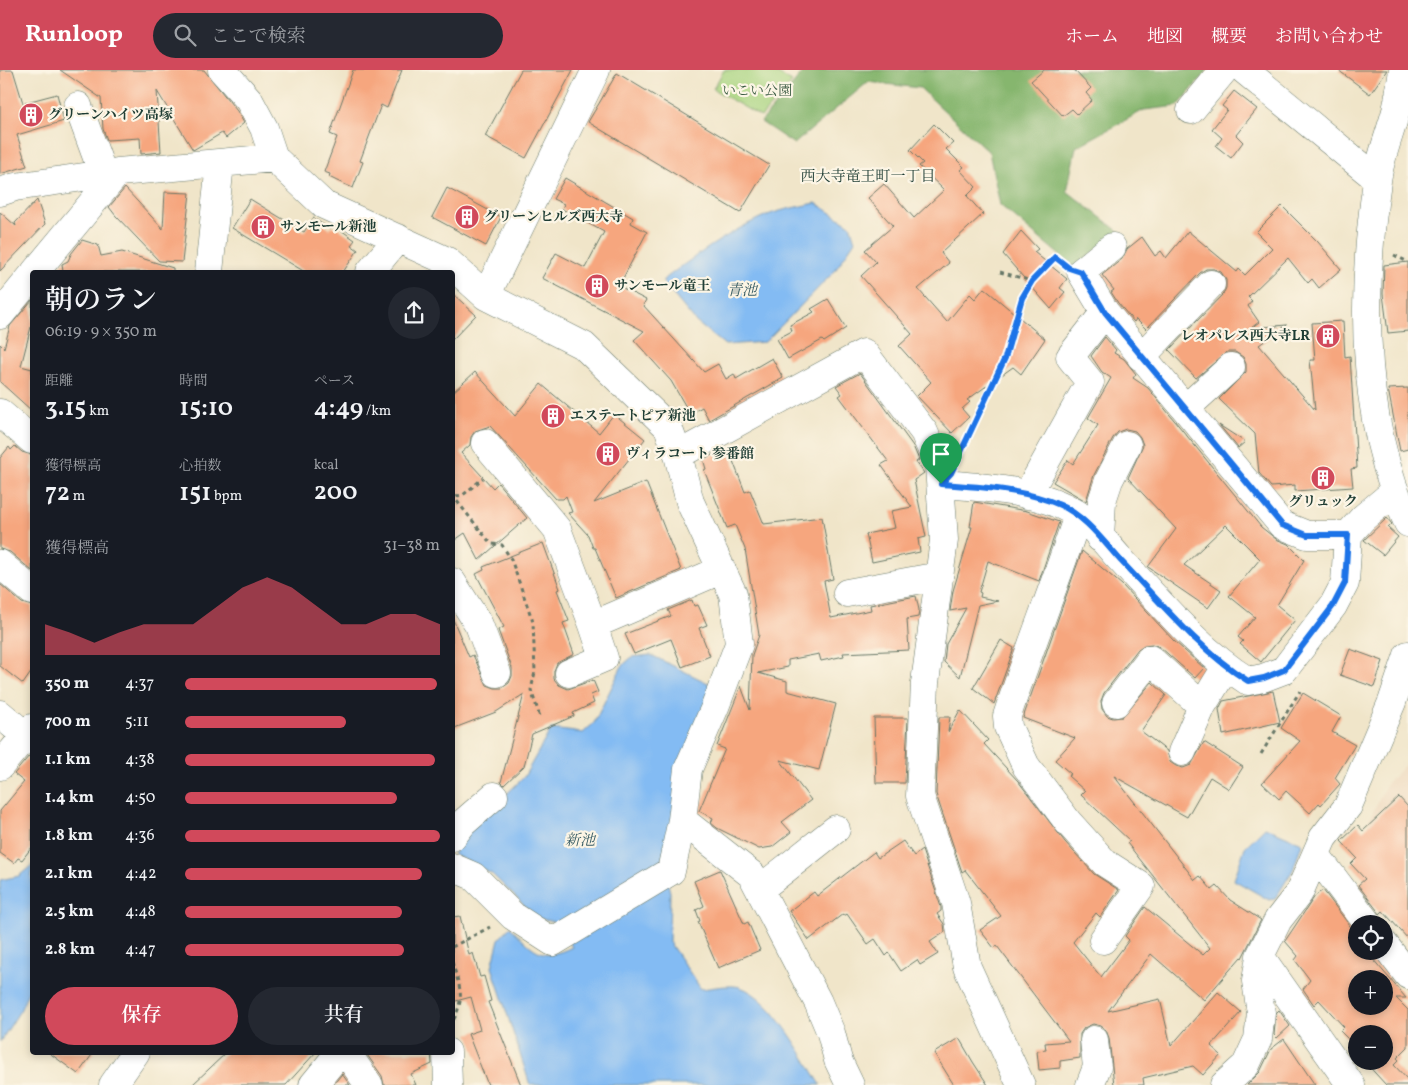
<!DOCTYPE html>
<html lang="ja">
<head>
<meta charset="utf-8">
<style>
	:root { --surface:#171b24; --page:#242831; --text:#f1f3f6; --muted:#9ea1a6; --accent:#d1495b }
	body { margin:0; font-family:Vollkorn,"Noto Serif JP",serif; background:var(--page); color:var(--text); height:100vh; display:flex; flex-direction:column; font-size:19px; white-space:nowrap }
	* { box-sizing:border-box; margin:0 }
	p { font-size:16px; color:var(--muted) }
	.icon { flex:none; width:28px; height:28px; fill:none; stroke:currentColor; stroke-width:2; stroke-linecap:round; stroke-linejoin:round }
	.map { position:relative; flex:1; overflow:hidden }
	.drawer { position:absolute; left:30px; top:200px; width:425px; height:785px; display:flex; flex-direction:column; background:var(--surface); border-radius:5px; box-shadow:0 2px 8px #0003 }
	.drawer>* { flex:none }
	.controls { position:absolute; left:1348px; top:845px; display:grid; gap:10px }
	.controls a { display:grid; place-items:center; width:45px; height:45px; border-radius:50%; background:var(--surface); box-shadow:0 2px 8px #0003; font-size:25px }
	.pin { position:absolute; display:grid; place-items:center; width:42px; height:42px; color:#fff; margin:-51px -21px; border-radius:50% 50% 50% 0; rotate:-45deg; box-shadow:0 0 5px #0007 }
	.pin .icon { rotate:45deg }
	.round { display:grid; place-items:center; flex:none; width:52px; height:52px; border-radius:26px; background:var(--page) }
	.headline { display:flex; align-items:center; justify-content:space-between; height:85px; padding:0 15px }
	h1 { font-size:28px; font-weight:600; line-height:38px }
	.stats { display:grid; grid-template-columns:repeat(3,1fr); gap:8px; height:85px; padding:5px 15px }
	.stats div { display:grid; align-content:center }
	.stats b { font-size:25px; font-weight:600 }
	.stats small { font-size:14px; font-weight:400 }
	.stats p { font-size:14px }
	.chart { height:140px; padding:10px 15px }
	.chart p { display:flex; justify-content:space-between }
	.chart svg { width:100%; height:90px; margin-top:5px; fill:var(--accent); opacity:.7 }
	.button { display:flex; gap:10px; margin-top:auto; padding:10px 15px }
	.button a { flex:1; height:58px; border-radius:30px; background:var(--accent); color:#fff; font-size:20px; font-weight:600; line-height:58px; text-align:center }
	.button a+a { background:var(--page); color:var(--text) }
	ul { padding:0 15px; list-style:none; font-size:16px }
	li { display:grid; grid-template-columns:80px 60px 1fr; align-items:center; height:38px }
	li i { height:12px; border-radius:6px; background:var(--accent) }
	header { display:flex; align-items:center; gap:30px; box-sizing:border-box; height:70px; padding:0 25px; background:var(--accent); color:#fff }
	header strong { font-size:24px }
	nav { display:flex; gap:28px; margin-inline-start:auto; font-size:18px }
	.search { width:350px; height:45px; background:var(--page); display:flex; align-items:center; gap:12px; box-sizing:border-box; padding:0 18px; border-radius:28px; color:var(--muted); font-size:19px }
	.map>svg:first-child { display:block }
</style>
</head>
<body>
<header>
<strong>Runloop</strong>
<div class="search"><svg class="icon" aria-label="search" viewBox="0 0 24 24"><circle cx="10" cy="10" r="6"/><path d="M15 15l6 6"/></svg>ここで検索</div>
<nav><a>ホーム</a><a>地図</a><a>概要</a><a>お問い合わせ</a></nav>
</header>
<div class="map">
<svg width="1408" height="1015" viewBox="0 0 1408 1015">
	<rect width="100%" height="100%" fill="#fcf5e5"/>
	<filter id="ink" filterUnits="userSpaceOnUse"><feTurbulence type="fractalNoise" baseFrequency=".02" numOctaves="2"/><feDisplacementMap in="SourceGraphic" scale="10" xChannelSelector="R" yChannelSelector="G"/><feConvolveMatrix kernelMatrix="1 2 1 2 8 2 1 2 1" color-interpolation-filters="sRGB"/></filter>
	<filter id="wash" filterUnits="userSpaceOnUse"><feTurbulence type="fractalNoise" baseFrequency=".0096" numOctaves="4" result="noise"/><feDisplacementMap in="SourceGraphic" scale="20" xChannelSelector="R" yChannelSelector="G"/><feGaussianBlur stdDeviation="1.12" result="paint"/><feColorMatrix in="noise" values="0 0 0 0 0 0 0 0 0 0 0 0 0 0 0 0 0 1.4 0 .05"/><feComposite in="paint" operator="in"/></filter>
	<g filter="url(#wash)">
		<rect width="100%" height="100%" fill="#f0e5c9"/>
		<path fill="#edd7bb" d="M1408,692v123l-41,-61 20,-41z"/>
		<path fill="#a9d480" stroke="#64885a" d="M724,0h47l21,12 -31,35 -48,-28z"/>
		<path fill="#86b66e" stroke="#527a51" d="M805,0h403l-30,36 -34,4 -68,37 -9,44 51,40 -43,37 -75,-63 -11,-53 -69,-64 -52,-6 -74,62 -33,-22z"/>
		<path fill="#83bbf3" stroke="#517c94" d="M816,133l34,22 5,16 -21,31 -69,70 -40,3 -29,-23 -34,-41c27,-21 67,-49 98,-63 18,-8 37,-11 56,-15z
			M651,585l61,30 -50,175 8,32 -1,50 32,47c11,-1 29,-5 39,-2 33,11 63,69 81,98h-291l-38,-118 7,-28 11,-12c23,21 30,36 62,20l-13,-24 -22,-5 -45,-44 -39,-20 20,-27 51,-50 27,-48 32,4 11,-10 28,-57 10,-9z
			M1265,757l37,16 -9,27 -18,29 -6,1 -35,-20 11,-33z
			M32,795v118l-11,26 -21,33v-162l19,-4z"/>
		<g id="blocks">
			<path fill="#f6a67e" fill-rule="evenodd" d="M0,0h13l10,33 34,-9 7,27 -47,14 10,31 -27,8z
				M60,0h144l33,41 7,12 -18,15 -4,-5 -29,17 -36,-59 4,61 -20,2 -1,-16 -33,2 -4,-11 -2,-31z
				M353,0h49l-15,38 -6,-3 -21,56 3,1 -10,26 -16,-7 -8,-4 1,-3 -6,-2 13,-35 -7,-3z
				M521,0h52l-47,88 -41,-22z
				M1044,0h30l17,18 -5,5 6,7 -15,14 -5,-5 -9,7 -32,-35z
				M1338,0h49l-17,24z
				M617,3l152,92 -29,48 -152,-91z
				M1234,21l23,18 -21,26 7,7 -12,16 -15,-12 6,-8 -10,-9 15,-19 -5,-4z
				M934,54l19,19 -7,6 18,18 -4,3 16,17 -9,9 16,18 -42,39 8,10 -31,26 29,33 23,-28 5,5 9,-11 61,51 -24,35 -8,-7 -46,33 3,2 -8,7 7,8 -17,16 -35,-37 14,-14 -32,-36 13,-12 -51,-58 15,-14 -11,-12 28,-24 -25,-28 16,-14 30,34 30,-28 -25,-24 4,-3 -13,-13z
				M565,108l68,40 -2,5 16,9 -28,54 27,14 -3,5 61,67 14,-8 8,15 8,-5 2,5 36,-21 11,20 -74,42 -7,-13 -12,7 -19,-33 -37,-41 10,-9 -102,-53 14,-25 29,15 19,-36 -42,-23 2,-5 -11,-5z
				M125,118l38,41 2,-37 25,1 -8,69 -23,-1 -43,-45 -7,-9z
				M447,118l54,29 -15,29 -54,-29z
				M250,129l54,33 9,-14 17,11 2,-3 6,2 17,12 -4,5 7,5 -15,22h-38l-73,-44z
				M37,130l8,24 -45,47v-59l16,14 -1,-3z
				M1282,136l36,36 23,27 -22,19 -7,-9 -4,4 -20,-25 -40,39 4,4 -4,5 11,16 -8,6 36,-3 -28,20 56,65 -5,-50h5l-3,-37 31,-2 2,36 5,-1 7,112 -6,1 2,18 -58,4v-6l-24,2 -12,-14 -4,-39 -36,-35 27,-27v-8l-3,-7 -8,-5h-8l-31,26 -27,-28 54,-56 3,-6v-8l-5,-8 -7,-3h-8l-6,4 -54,56 -10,-10 -2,3 -16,-19 -7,-11 3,-2 -12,-15 20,-16 5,-10 15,-12 13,19 6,-5 5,7 22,-27 49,41 2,-3 6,6 27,-27 -16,-16z
				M1021,161l17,18 -4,3 33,27 -7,9 5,4 -14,17 -48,-55z
				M82,170l16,5 3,11 21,-4 51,16v4h-110l-1,-8 6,-3 3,-7z
				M1408,192v69l-20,2 -5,-39 1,-29z
				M452,223l24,22 -24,25z
				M828,229l18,29 -22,14 -2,-2 -34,19 -11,-20 15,-8 -2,-6 24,-13 -3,-3z
				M32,230v23l-11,43 11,3v42l-32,-29v-38l4,4 6,-22z
				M1105,267l11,13 -2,3 10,6 12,15 -3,4 15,10 113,139 15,12 12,5 16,16 -27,45 18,15 -34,42 -21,-18 3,-3 -5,-4 17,-20 -26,-21 31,-37 -34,-34 -42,40 37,25 -13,18 -60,-41 28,-38 -48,-51 15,-33 -3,-8 -5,-6 -9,-2 -8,3 -5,6 -19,37 -8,26 -33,-19 15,-22 5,4 25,-39 -10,-7 23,-40 -9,-6 -11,-16z
				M475,302l40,44 26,-32 58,49 15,-19 31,25 -51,64 52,-21 35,88 -65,28 -21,-50h-2l-5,-13 -20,-22 4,-1 -6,-16 -3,3h-7l-66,-73 -15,5 -4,6 -1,8 -9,8 32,35 5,-5 29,35 -48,42 -14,-27 -13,9v-149z
				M860,303l53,73 6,14 -3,2 8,11 -10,7 12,57 -8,2 2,13 -48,10 -6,-28 29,-6 -4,-17 21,-4 -31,-42 7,-4 -49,-65 3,-2 -6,-8z
				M1408,318v61l-8,2 -12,-62z
				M1219,355l26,17 -7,6z
				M15,376l7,6 10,3v116l-22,-19 -10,-3v-91l9,-11 2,3z
				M728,378l17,44 5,-2 14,34 58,-7 11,62 -9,2 7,37 40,-8 -1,-5 46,-9 3,14 -1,7 -11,2 2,31 -66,3 1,3 -23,5 -2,-7 -31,6v7l-30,6 29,8v10l49,13 -17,66 -39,-10 31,40 -29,22 9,10 -19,15 -13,2 -42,-21 -6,-5 2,-5 -14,-7 26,-62 -8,-3 24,-60 9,24 2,-55 7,-20 -14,-86 -10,-24 -8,3 -23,-58 2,-1 -3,-10z
				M974,432l53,9 32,11 -20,59 -51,-20 -9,31 2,1 -1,4 18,4 -20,4 -18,72 -16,-15 2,-18 20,-36 -16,3 3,-20 19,-64h-2z
				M1387,448l5,6 -4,4 10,9 -15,18 -19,-15z
				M543,473l17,46 -3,1 12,31 -6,2 11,31 -17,9 -3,8v8l5,6 9,4 25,-9 5,12 -7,3 3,8 -21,10 1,3 -42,18 -8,32 -20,19 -3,-3 23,-88 -28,18 -44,17v-112l17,40 4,-2 14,30 8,3h7l7,-5 3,-7v-8l-14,-38 6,-3 -28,-53 8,-4 -1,-3z
				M1082,481l40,34 52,56 30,27 -9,10 -35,-31 -8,-3 -8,1 -6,4 -34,44 -3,8 1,8 5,7 6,2 9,-1 30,-35 14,13 -25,36 26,20 3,11 6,4 7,2 8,-3 13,-23 39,25 -14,22 -19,-12 -23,40 -73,-41 81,104 5,-4 12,14 5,-4 13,14 31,20 -19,38 -1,-1 -37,43 -53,-46 -43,57 52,-12 11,47 47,-54 23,20 -30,34 10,9 -18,20 -10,-9 -50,12 1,7h-30l-5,-47 -3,-8 -5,-4 -8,-2 -9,4 -4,6v24l-20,3v7l-21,2 -2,-19 9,-1 -1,-7 24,-2 -72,-95 -3,2 -14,-18 21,-14 -36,-46 -3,2 -26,-78 3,-77h11l-2,15 12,-22 28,30 -4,4 34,37 47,61 29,32 25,16 -19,27 -4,-4 -23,29 28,35 28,-37 -4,-4 20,-29 58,48 7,-7 -83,-105 3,-2 -49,-46 4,-4 -17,-15 3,-2 -16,-14 20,-22 -52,-20z
				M0,514l22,19 10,3v65l-9,13 -23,-18z
				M692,530l2,6 4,-1 9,20 -8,3 11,28 -28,11 -11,-28 -37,15 -9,-20 46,-18 -3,-6z
				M1001,570l13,8 -20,56 -21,-16z
				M1350,579l33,12 -9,26 -34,-12z
				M1273,621l7,31 -57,13 -4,-26 4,-8z
				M1303,623l38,23 -9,16 23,13 -20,33 5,6 -19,21 -2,-2 -9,10 -24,-22 -7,8 -17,-16 38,-42 -19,-13z
				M874,648h34l-3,65h-29z
				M29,686l3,1v90l-10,13 -4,-2 -4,5 -14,-10v-42l24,-29 -10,-8z
				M1399,727l9,10v132l-25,-28 -3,3 -22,-29 7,-6 -14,-15 6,-6 -16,-17 17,-16 5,6z
				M903,771l11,15 8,-6 19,57v4l-4,3 7,10 1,8 -15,10 8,12 -18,11 -3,-5 -16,11 -12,-18 -3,3 -11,-17 -7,5 -21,-30 -3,2 -1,-2 -34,26 -20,-29 25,-19 3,4 57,-44 4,6z
				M720,800l24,54 4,-2 12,28 -42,18 -20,-46 2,-1 -4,-11 8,-4 -10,-25z
				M1323,820l33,44 -3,4 3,3v10h10l40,47h-10l12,12v37l-11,11 2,2 -5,5 14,15v5h-22l-22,-24h20v-27h-28v19l-5,-7 1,-3 -12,-12 4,-4 -25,-27 -5,5 -11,-16 7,-9 -15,-20 3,-4 -13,-15 30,-45zM1356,909h28v27h-28z
				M460,846l9,39 4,-2 7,24 4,-1 7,25 -3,1 33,83h-33l-20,-51 12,-4 -9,-33 -19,5v-85z
				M1279,940l11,16 -13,12 -3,-3 2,-22z
				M959,968l14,24 15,23h-34l-20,-32z
				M1284,969l31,46h-68l13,-13 11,-23z
				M48,982h46l-16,22z
				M227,982h89l-30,33h-94z
				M365,982h66l1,12 -21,10 5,11h-32l-2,-9z
				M342,1004l8,11h-17l8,-10z"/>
		</g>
	</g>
	<g filter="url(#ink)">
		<use href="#blocks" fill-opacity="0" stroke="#687868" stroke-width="1"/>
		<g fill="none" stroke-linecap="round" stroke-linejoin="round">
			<defs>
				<path id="minor" d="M222,0l27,30 15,28 10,30
					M1244,0l133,109
					M1403,0c-2,14 -4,28 -7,41 -6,23 -16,46 -19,70 -16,111 -17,239 31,342
					M78,36l25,68
					M1191,40l33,-40
					M0,122l15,-5 103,-15 156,-14 50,47 123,56 39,35 98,50 84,81 10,28 12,47 43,92 6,50 -24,63 -27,62 -6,51 -11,51 -118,71 -40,-26 -40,-40 -21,-9
					M1112,177l-31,25 24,40 177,213 25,10h41
					M35,202l83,-100
					M209,202l11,-109
					M370,202l28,-34
					M486,226l110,-226
					M0,245l32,-39
					M1141,287l70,-73
					M1186,338l45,-41
					M0,343l32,27
					M485,373l72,86 36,96 128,-55
					M678,385l186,-102 60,79 15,34 5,74 -19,143 -5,113 36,107 11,64 54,118
					M941,414c41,3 100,6 136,30 15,10 29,30 42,44 39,42 79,92 129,123l15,-3 21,-8 49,-64 12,-23 3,-48 15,-17 31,-26
					M1027,425l63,-113 -20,-25 35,-45
					M1078,445c-22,68 -49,134 -71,201l1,11 18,39 42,56 37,41 36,23 -38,54
					M1100,468l2,-37 7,-21 18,-35
					M0,494l32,27
					M452,512l27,43 18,48
					M847,523l92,-17
					M569,603l35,-15 -11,-33
					M1116,633l34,-44 52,47 24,-39
					M0,644l32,27
					M1182,682l20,-46
					M0,696l32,-38
					M682,750l70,55 66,127 13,31 7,27 12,25
					M452,767l11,-14 31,-27
					M1316,785l52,69
					M760,819l76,-60
					M1384,874l24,31
					M1260,886l91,129
					M346,982l23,33
					M447,982l1,33
					M113,1015l23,-33
					M313,1015l27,-33
					M1090,1015l7,-18 -3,-27
					M1224,1015l22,-20 12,-26 3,-26 -5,-32 4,-25 18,-36 21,-27 24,-55 25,-32 44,-104 16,-47"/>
			</defs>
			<use href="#minor" stroke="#687868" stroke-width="29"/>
			<path stroke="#687868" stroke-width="3" stroke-dasharray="4 4" stroke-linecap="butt" d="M1394,185l14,7
				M1000,202l32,9
				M960,382l45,-94 17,-60 10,-17 23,-24 3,3
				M452,425l36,45 4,4 10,1 9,14 22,63 2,50 -4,18 9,27
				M456,426l7,-1 20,-17
				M1261,684l39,-63
				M452,877l38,-20
				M452,892c8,27 14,34 0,61"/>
			<use href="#minor" stroke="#fff" stroke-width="28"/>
		</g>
	</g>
	<g fill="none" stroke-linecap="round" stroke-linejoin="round" filter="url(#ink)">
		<defs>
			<path id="route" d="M1055,187l14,11 12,4 24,40 177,213 25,10h41l-3,48 -12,23 -49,64 -20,8 -16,3c-49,-31 -88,-79 -127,-120 -18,-20 -36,-45 -61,-56 -36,-16 -81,-18 -119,-21l10,-11 54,-115 17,-60 10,-17z"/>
		</defs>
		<use href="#route" stroke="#fff" stroke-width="10"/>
		<use href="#route" stroke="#1a73e8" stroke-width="6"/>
	</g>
	<defs>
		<symbol id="building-disc" viewBox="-11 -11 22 22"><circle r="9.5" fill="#d1495b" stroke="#fcf5e5"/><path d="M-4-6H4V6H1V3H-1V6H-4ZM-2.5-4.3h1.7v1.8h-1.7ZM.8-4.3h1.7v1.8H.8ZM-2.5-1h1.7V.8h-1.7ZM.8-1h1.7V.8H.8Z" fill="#fff"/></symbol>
	</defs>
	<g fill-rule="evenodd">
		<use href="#building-disc" x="17" y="31" width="28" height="28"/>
		<use href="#building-disc" x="453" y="133" width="28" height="28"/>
		<use href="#building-disc" x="249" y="143" width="28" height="28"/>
		<use href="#building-disc" x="583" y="202" width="28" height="28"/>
		<use href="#building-disc" x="1314" y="252" width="28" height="28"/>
		<use href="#building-disc" x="539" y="332" width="28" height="28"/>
		<use href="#building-disc" x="594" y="370" width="28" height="28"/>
		<use href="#building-disc" x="1309" y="394" width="28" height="28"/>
	</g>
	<g text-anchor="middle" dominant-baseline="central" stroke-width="4.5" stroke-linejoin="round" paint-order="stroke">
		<g font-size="14" fill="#3b5b43" stroke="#fcf5e5">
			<text x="757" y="21">いこい公園</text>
		</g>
		<g font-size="14" font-weight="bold" fill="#1f3d34" stroke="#fcf5e5" text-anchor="start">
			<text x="48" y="45">グリーンハイツ高塚</text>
			<text x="484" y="147">グリーンヒルズ西大寺</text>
			<text x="280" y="157">サンモール新池</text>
			<text x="614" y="216">サンモール竜王</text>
			<text x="1310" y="266" text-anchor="end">レオパレス西大寺LR</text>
			<text x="570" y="346">エステートピア新池</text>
			<text x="626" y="384">ヴィラコート 参番館</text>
			<text x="1323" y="432" text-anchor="middle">グリュック</text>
		</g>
		<g font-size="15" fill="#1f3d34" stroke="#fcf5e5">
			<text x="868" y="107">西大寺竜王町一丁目</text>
		</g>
		<g font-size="15" font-style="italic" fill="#385c64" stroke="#fcf5e5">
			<text x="742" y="221">青池</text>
			<text x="580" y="771">新池</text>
		</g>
	</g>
</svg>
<div class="controls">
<a><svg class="icon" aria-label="locate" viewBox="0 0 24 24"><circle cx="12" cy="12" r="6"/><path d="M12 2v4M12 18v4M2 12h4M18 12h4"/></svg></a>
<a>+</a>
<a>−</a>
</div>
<div class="pin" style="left:941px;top:414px;background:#1e9e55"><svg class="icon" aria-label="arrive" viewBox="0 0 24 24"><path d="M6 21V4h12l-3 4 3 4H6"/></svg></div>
<section class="drawer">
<div class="headline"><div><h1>朝のラン</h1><p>06:19 · 9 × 350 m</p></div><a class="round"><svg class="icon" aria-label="share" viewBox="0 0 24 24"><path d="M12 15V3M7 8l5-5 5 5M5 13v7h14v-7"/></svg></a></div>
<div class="stats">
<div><p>距離</p><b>3.15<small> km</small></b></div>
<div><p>時間</p><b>15:10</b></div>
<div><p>ペース</p><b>4:49<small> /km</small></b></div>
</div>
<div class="stats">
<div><p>獲得標高</p><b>72<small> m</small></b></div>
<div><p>心拍数</p><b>151<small> bpm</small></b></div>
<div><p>kcal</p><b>200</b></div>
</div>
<div class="chart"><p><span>獲得標高</span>31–38 m</p>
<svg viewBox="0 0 160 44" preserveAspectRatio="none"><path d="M0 44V29L10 33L20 38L30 33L40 29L50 29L60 29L70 20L80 11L90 6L100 11L110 20L120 29L130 29L140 24L150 24L160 29V44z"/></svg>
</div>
<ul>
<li><b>350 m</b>4:37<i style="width:99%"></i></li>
<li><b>700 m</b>5:11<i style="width:63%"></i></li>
<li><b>1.1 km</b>4:38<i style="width:98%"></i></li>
<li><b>1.4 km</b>4:50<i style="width:83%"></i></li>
<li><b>1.8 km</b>4:36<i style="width:100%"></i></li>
<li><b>2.1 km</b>4:42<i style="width:93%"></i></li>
<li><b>2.5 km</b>4:48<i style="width:85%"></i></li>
<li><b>2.8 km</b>4:47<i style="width:86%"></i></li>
</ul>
<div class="button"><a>保存</a><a>共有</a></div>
</section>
</div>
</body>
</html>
